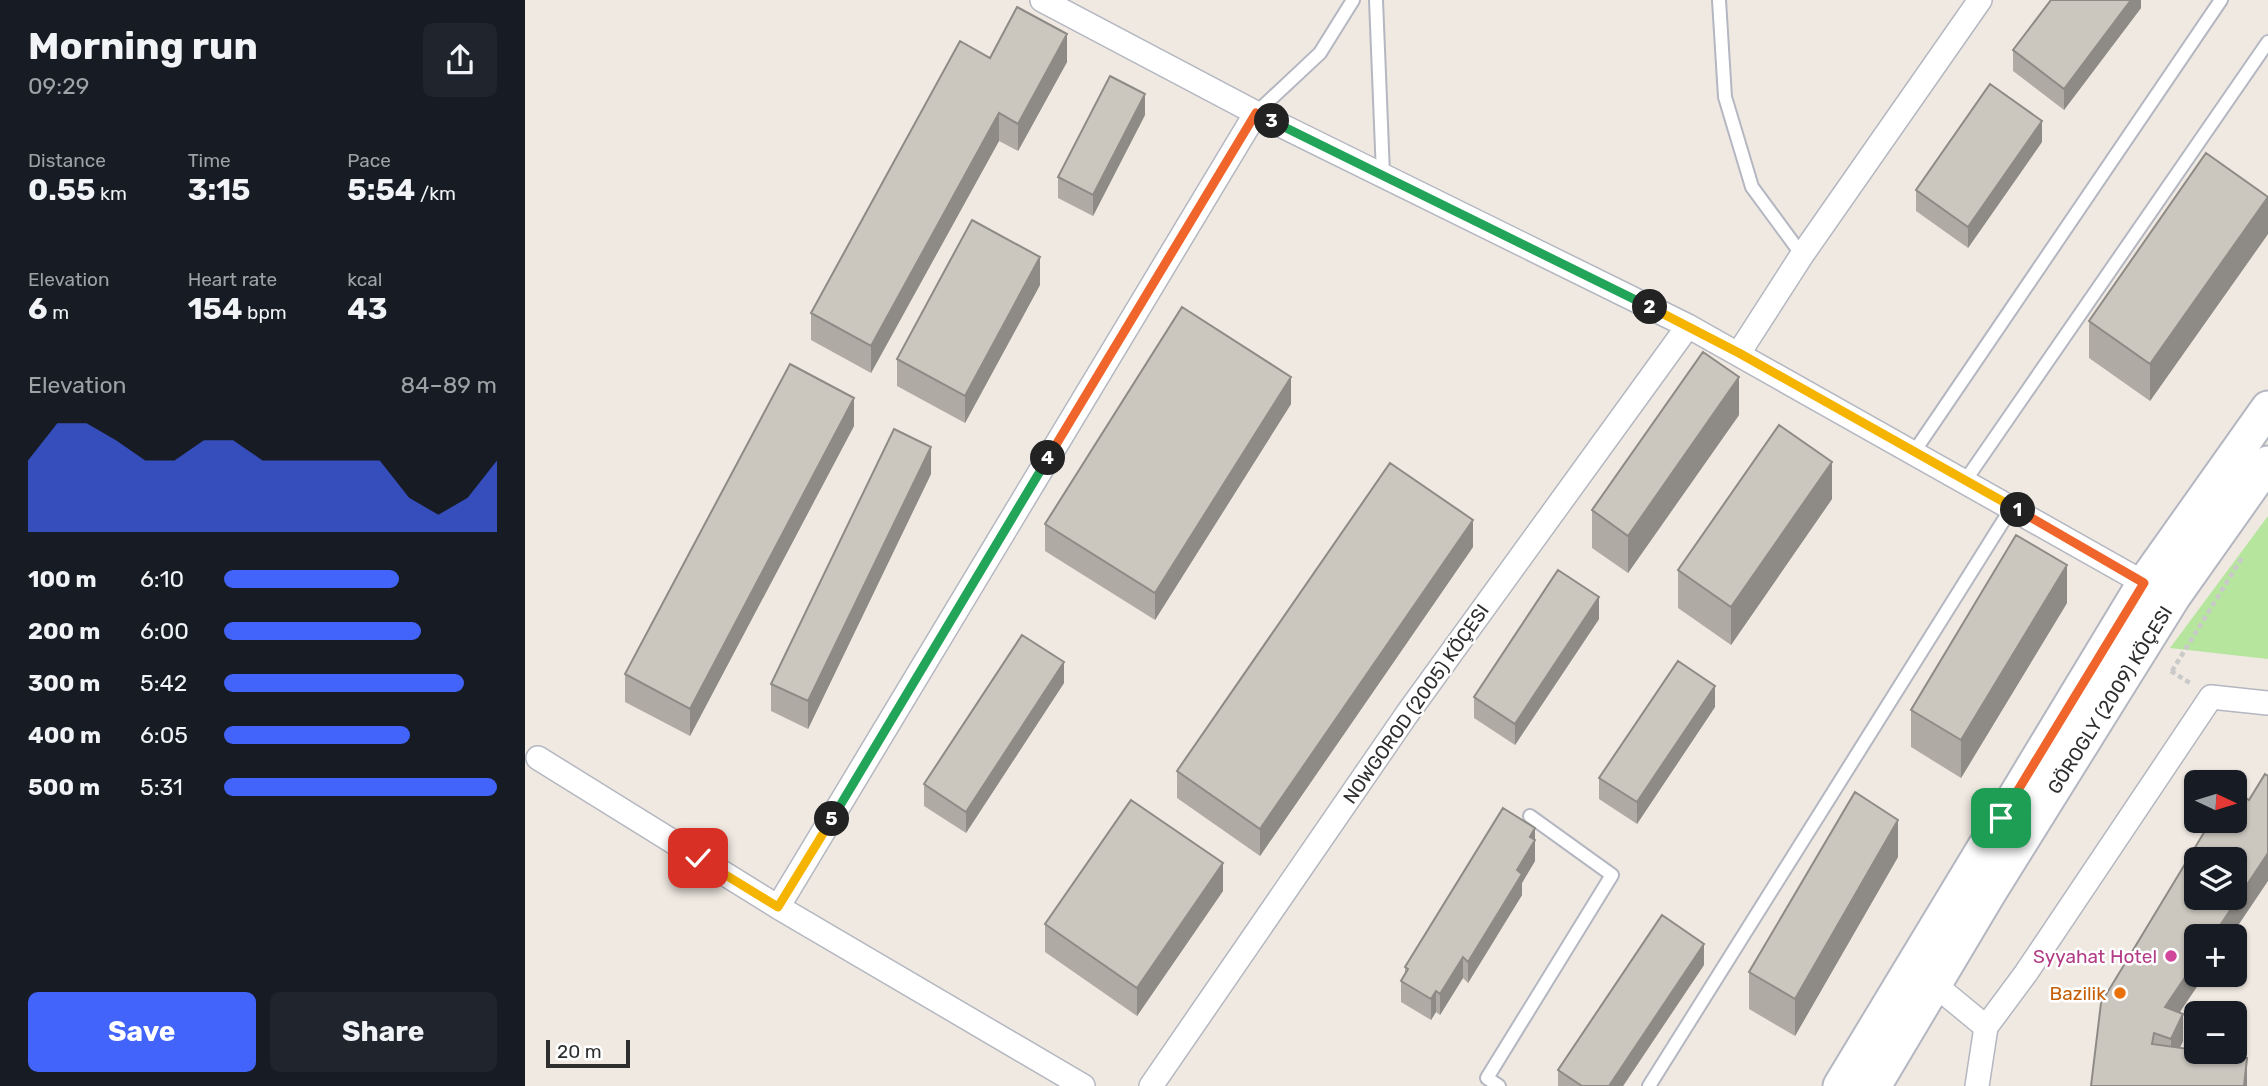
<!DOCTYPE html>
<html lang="en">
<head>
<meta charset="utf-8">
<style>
	:root { --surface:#171b24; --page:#20242c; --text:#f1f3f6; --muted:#9ea1a6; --accent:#4264fb }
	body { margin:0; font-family:Rubik,sans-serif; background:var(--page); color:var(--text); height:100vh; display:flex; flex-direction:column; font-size:26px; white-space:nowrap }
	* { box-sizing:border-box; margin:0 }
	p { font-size:23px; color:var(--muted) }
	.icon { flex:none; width:38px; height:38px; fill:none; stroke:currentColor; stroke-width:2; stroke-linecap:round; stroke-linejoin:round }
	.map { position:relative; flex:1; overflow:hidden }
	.drawer { display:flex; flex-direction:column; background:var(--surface); width:525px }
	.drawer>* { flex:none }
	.needle { width:46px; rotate:94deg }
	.tools { position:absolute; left:1659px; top:770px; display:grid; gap:14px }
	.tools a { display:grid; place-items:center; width:63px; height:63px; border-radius:10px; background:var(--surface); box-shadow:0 2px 5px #0004; font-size:35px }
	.scale { position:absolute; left:21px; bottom:18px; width:84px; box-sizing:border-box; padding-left:7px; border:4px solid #2e2e2e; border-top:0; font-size:19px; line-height:24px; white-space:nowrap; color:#2e2e2e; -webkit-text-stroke:5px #fff; paint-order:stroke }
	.pin { position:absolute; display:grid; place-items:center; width:60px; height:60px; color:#fff; margin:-30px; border-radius:14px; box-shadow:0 4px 10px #0006 }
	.km { position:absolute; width:35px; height:35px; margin:-18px; border-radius:50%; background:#222; color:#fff; font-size:19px; line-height:35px; text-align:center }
	.round { display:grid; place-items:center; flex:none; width:74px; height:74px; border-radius:10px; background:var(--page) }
	.head { display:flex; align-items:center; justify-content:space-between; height:119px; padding:0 28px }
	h1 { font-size:38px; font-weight:700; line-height:52px }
	.figures { display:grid; grid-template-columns:repeat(3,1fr); gap:10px; height:119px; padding:7px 28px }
	.figures div { display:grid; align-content:center }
	.figures b { font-size:30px; font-weight:700 }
	.figures small { font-size:19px; font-weight:400 }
	.figures p { font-size:19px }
	.chart { height:196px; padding:14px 28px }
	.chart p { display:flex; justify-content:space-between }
	.chart svg { width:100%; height:126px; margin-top:7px; fill:var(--accent); opacity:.7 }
	.button { display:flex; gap:14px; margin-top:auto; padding:14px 28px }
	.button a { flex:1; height:80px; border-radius:10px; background:var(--accent); color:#fff; font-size:28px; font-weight:700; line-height:80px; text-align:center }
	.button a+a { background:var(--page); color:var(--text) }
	ul { padding:0 28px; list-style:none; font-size:23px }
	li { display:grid; grid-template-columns:112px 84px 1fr; align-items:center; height:52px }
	li i { height:18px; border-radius:9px; background:var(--accent) }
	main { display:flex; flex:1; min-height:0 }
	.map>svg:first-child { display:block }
</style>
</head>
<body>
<main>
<section class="drawer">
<div class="head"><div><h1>Morning run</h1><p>09:29</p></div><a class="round"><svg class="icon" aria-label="share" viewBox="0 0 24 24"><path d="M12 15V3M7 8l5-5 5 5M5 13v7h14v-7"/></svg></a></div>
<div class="figures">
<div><p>Distance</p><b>0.55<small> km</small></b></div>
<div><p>Time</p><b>3:15</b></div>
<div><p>Pace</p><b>5:54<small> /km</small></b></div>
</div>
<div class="figures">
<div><p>Elevation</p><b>6<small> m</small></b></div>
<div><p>Heart rate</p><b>154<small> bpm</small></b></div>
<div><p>kcal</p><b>43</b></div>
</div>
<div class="chart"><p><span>Elevation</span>84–89 m</p>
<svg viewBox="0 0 160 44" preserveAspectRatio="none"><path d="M0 44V19L10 6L20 6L30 12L40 19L50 19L60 12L70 12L80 19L90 19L100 19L110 19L120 19L130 32L140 38L150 32L160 19V44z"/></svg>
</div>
<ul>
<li><b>100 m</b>6:10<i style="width:64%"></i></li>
<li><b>200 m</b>6:00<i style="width:72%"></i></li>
<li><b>300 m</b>5:42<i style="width:88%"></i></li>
<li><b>400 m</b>6:05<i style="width:68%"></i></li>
<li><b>500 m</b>5:31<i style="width:100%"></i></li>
</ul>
<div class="button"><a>Save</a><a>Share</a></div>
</section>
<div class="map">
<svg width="1743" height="1086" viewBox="0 0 1743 1086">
	<rect width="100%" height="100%" fill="#efe9e1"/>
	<path fill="#b6e59e" d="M1743,516v143l-98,-11z"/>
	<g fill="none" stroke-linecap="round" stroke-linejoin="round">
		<defs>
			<path id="service" d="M851,0l7,174
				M1194,0l6,97 27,90 50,68
				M731,113l64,-60 33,-53
				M1389,452l307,-452
				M1440,481l303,-439
				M974,1086l-12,-8 125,-203 -82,-59
				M1124,1086l363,-579"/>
			<path id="minor" d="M517,0l214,113 432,213 456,257
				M1214,353l63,-98 178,-255
				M13,758l240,149 305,179
				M253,907l478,-794
				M1410,985l51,42 -9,59
				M1461,1027l40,-54 185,-276 57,6
				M626,1086l256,-372 281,-388"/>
			<path id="secondary" d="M1315,1086l304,-503 124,-175
				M1349,1086l115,-193 185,-297 94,-133"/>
		</defs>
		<use href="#service" stroke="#b4b7c1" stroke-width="16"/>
		<use href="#minor" stroke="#b4b7c1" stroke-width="26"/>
		<use href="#secondary" stroke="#b4b7c1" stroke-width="37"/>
		<path stroke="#c9c9c9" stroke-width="4.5" stroke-dasharray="5 3.5" stroke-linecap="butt" d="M1646,671l19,12
			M1647,671l71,-115"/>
		<use href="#service" stroke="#fff" stroke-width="12"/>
		<use href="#minor" stroke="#fff" stroke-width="23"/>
		<use href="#secondary" stroke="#fff" stroke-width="33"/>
	</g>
	<path fill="#afaba4" d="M1616,0v8l-77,102 -51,-39v-21z
		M465,58l77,4 -49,89 -19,-10 -128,232 -60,-33v-27z
		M620,115l-52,101 -35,-18v-21z
		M1517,142l-74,106 -52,-37v-21z
		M1743,234l-118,167 -61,-43v-37z
		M515,285l-75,138 -68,-37v-27z
		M766,404l-136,216 -110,-69v-27z
		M1214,415l-111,158 -36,-25v-38z
		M329,426l-164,310 -65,-34v-28z
		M406,474l-123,255 -37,-18v-27z
		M1307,499l-101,146 -53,-37v-38z
		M948,547l-213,309 -83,-58v-27z
		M1542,603l-106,175 -50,-31v-37z
		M1074,619l-84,126 -41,-27v-21z
		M539,683l-98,150 -42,-27v-22z
		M1190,707l-78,117 -38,-25v-21z
		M1724,800l-69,213 3,28 -3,7 67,10v28h-156z
		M1010,828v33l-13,22v12l-54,88 -5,-5 -23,37 -4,-3 -5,8 -30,-18v-21l4,-6v-8z
		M1373,857l-103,179 -46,-27v-37z
		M698,891l-86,125 -92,-64v-28z
		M1179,965l-81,121h-65v-16z"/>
	<path fill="#8e8b86" d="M1606,0h10v8l-77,102v-21z
		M542,34v28l-49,89v-27z
		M620,94v21l-52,101v-21z
		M474,113v28l-128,232v-27z
		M1517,121v21l-74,106v-21z
		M1743,197v37l-118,167v-37z
		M515,257v28l-75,138v-27z
		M766,377v27l-136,216v-27z
		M1214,377v38l-111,158v-37z
		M329,398v28l-164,310v-27z
		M406,447v27l-123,255v-28z
		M1307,462v37l-101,146v-38z
		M948,520v27l-213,309v-27z
		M1542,565v38l-106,175v-38z
		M1074,597v22l-84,126v-21z
		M539,662v21l-98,150v-21z
		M1190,686v21l-78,117v-22z
		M1373,820v37l-103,179v-37z
		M1010,828v33l-13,22v12l-54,88v-21l49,-92 13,-33z
		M1743,853v28l-37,55h-18z
		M698,863v28l-86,125v-28z
		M1179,944v21l-81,121h-14z
		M938,957v21l-23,37v-21z
		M1671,961v14h9l-40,59v-27z
		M911,991v21l-5,8v-21z
		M1658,1014v27l-12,25v-27z
		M1722,1058v28h-3z"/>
	<path fill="#cbc7bf" stroke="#8e8b86" stroke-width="2" fill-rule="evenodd" d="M1526,0h80l-67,89 -51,-39z
		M492,7l50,27 -49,90 -19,-11 -128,233 -60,-33 149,-272 30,17z
		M585,76l35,18 -52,101 -35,-18z
		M1465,84l52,37 -74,106 -52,-37z
		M1681,153l62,44 -118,167 -61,-43z
		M447,220l68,37 -75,139 -68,-37z
		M657,307l109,70 -136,216 -110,-69z
		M1178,352l36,25 -111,159 -36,-26z
		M265,364l64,34 -164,311 -65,-35z
		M1254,425l53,37 -101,145 -53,-37z
		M369,429l37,18 -123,254 -37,-17z
		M865,463l83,57 -213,309 -83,-58z
		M1491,535l51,30 -106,175 -50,-30z
		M1033,570l41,27 -84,127 -41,-27z
		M497,635l42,27 -98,150 -42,-28z
		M1153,661l37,25 -78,116 -38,-24z
		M1740,774l3,2v77l-55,83h-17v25l-31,46 18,7 -12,25 -17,-6 -2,11 44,6v2h10l41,6 -3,28h-153l10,-83 110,-182h24v-30l14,9zM1671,859h39v39h-39z
		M1330,792l43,28 -103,179 -46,-27z
		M606,800l92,63 -86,125 -92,-64z
		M978,808l32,20 -5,9 5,3 -18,30 5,4 -54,88 -5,-5 -23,37 -4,-3 -5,8 -30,-18 7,-12 -3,-2z
		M1137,915l42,29 -95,142h-27l-24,-16z"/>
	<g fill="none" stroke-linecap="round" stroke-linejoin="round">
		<defs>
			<path id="split-1" d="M1476,818l143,-235 -126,-73"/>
			<path id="split-2" d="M1125,307l89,46 279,157"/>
			<path id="split-3" d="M747,121l378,186"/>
			<path id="split-4" d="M523,458l208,-345 16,8"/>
			<path id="split-5" d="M307,819l216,-361"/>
			<path id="split-6" d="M173,858l80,49 54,-88"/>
		</defs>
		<use href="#split-1" stroke="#fff" stroke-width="14"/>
		<use href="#split-2" stroke="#fff" stroke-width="14"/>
		<use href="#split-3" stroke="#fff" stroke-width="14"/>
		<use href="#split-4" stroke="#fff" stroke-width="14"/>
		<use href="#split-5" stroke="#fff" stroke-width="14"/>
		<use href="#split-6" stroke="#fff" stroke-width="14"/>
		<use href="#split-1" stroke="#f0652b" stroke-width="9"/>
		<use href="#split-2" stroke="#f5b400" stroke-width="9"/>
		<use href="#split-3" stroke="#22a559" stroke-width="9"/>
		<use href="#split-4" stroke="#f0652b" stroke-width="9"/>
		<use href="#split-5" stroke="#22a559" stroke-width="9"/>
		<use href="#split-6" stroke="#f5b400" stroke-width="9"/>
	</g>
	<circle fill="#d1479c" stroke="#fff" stroke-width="2.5" cx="1646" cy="956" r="7"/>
	<circle fill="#e8710a" stroke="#fff" stroke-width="2.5" cx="1595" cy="993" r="7"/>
	<g text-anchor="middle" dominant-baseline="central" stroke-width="5" stroke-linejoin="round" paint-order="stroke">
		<g font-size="19" fill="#2e2e2e" stroke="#fff">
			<text transform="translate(1585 700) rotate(-58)">GÖROGLY (2009) KÖÇESI</text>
			<text transform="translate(891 704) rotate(-55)">NOWGOROD (2005) KÖÇESI</text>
		</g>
		<g font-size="19" fill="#b23c85" stroke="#fff" text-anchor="end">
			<text x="1632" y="956">Syyahat Hotel</text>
		</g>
		<g font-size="19" fill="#c56008" stroke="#fff" text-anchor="end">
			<text x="1581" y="993">Bazilik</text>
		</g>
	</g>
</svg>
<div class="tools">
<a><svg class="needle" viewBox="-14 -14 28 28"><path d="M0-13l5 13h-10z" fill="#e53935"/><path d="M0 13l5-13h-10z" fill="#9ea1a6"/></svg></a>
<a><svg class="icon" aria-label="layers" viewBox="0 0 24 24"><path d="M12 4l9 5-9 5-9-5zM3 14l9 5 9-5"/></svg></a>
<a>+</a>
<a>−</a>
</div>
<div class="scale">20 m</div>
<div class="pin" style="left:1476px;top:818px;background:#1e9e55"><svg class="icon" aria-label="arrive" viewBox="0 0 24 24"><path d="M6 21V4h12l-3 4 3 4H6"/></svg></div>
<div class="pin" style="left:173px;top:858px;background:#d93025"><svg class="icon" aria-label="check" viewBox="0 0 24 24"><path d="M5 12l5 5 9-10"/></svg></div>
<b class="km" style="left:1493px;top:510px">1</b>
<b class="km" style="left:1125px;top:307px">2</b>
<b class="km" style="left:747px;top:121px">3</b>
<b class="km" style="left:523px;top:458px">4</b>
<b class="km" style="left:307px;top:819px">5</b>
</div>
</main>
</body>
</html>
